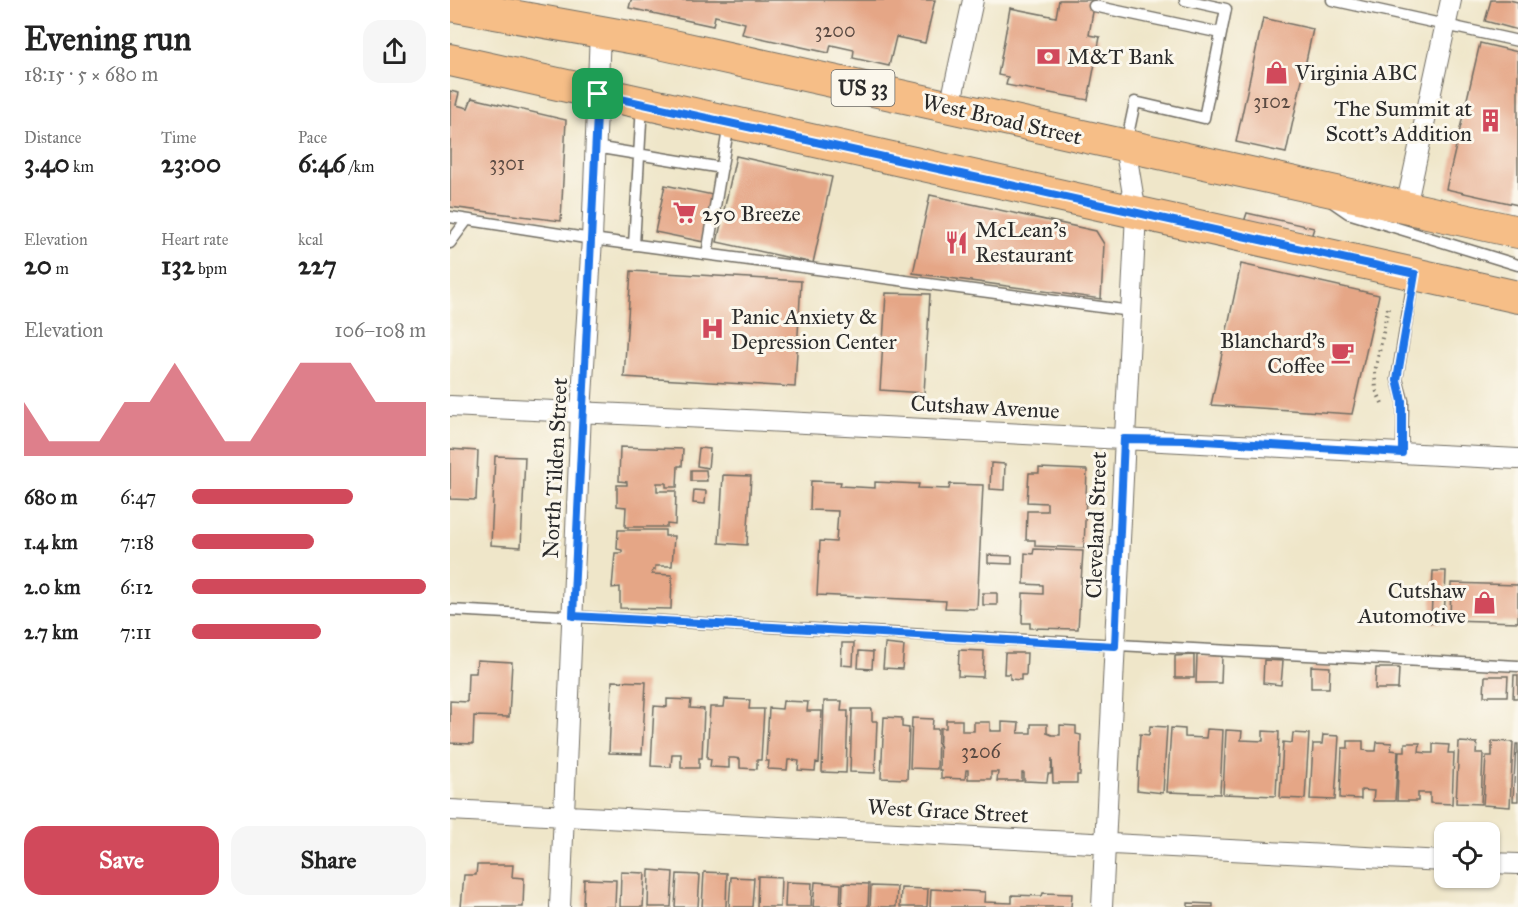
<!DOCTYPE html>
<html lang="en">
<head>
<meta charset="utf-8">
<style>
	:root { --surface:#fff; --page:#f6f6f6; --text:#222; --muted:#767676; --accent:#d1495b }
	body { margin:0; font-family:"IM FELL Great Primer",serif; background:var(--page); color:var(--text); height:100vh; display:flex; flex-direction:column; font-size:22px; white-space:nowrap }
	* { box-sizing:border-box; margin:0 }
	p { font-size:20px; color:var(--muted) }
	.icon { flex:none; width:33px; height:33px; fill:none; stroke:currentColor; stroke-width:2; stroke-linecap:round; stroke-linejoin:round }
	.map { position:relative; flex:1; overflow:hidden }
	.sheet { display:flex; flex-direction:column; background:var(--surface); width:450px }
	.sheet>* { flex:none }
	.buttons { position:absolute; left:984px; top:822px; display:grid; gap:12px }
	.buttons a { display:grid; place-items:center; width:66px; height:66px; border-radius:12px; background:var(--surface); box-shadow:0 2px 4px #0004; font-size:30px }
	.pin { position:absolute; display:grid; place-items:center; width:51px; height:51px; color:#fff; margin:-26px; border-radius:12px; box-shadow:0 3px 9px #0006 }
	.round { display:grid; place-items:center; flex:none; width:63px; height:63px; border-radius:18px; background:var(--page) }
	.head { display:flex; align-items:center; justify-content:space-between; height:102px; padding:0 24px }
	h1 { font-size:33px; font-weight:700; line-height:45px }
	.stats { display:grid; grid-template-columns:repeat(3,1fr); gap:9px; height:102px; padding:6px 24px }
	.stats div { display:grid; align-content:center }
	.stats b { font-size:26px; font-weight:700 }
	.stats small { font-size:16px; font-weight:400 }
	.stats p { font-size:16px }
	.chart { height:168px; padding:12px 24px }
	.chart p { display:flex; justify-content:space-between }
	.chart svg { width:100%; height:108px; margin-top:6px; fill:var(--accent); opacity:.7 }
	.button { display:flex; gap:12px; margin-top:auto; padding:12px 24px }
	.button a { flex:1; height:69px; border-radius:18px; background:var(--accent); color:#fff; font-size:24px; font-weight:700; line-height:69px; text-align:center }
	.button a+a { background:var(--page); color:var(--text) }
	ul { padding:0 24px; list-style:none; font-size:20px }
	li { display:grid; grid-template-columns:96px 72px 1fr; align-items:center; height:45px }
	li i { height:15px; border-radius:8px; background:var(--accent) }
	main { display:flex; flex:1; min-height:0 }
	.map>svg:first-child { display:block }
</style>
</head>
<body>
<main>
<section class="sheet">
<div class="head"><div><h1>Evening run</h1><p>18:15 · 5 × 680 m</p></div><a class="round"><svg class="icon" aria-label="share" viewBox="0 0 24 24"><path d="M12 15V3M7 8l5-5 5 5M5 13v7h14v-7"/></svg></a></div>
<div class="stats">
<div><p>Distance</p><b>3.40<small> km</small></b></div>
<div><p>Time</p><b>23:00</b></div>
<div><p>Pace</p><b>6:46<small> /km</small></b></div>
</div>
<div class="stats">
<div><p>Elevation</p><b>20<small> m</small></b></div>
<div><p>Heart rate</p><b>132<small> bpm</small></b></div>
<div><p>kcal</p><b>227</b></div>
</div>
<div class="chart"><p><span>Elevation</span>106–108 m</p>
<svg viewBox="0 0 160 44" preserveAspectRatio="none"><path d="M0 44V22L10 38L20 38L30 38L40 22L50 22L60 6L70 22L80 38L90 38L100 22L110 6L120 6L130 6L140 22L150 22L160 22V44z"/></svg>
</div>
<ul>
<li><b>680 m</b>6:47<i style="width:69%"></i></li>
<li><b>1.4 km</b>7:18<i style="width:52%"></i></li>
<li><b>2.0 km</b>6:12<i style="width:100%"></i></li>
<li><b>2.7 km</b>7:11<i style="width:55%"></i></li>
</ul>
<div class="button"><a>Save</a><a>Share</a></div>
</section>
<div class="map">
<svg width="1068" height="907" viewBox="0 0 1068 907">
	<rect width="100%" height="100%" fill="#fbf7ec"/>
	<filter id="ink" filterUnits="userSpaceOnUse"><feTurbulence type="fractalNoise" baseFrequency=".0167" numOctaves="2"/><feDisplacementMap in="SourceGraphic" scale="12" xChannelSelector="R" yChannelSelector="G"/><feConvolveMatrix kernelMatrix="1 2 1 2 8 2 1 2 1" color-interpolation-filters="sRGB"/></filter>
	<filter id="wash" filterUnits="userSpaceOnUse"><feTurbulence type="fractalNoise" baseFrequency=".008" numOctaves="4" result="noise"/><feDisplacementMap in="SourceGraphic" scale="24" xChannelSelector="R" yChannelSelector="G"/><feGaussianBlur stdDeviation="1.35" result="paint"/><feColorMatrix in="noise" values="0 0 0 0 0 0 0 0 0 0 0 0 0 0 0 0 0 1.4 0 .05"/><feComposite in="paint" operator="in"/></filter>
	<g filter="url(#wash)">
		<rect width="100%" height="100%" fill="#efe6c9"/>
		<g id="blocks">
			<path fill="#e5a686" d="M181,0h304l-10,43 -29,-6 -7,29 -36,-8 1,-8 -23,-5 -2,8 -87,-19 3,-11 -30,-7 -2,10 -84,-18z
				M609,0h36l-6,35 11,2 -12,63 -82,-15 2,-8 -10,-2 12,-67 46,9z
				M1041,0h18l9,2v28l-33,-9z
				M813,18l50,11 -27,124 -50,-11z
				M1030,43l38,9v153l-72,-16z
				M0,91l9,2 -3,12 12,3 4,-10 94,22 -5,101 -111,-14z
				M286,156l96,21 -19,86 -96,-21z
				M215,185l48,10 -9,47 -49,-10z
				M480,195l166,36 8,13 -3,55 -188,-26z
				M797,213l67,15 -3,9 -67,-15z
				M791,264l138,31 -27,119 -141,-9z
				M181,271l170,10 -6,106 -171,-10z
				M436,293l44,1 -6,99 -44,-3z
				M170,447l63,2 -1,17h-4l-1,21h-11v-4h-9v8h19l-1,34 -8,-1v3h-42l1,-20 -9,-1v-21h10v-3l-8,-1z
				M249,448l11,1 -2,19 -11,-2z
				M0,449l28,2 -2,49 -26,-1z
				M45,456l30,1 -4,90 -30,-2z
				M541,463l14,1 -1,26 -14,-1z
				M589,468l48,2 -3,78 -49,-2v-6h-9l1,-29h20v-8l-20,-1 2,-29h10z
				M241,470h15l1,11h-16z
				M273,475l28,1 -4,69 -28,-2z
				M361,481l30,1 -1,4 35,2v-6l44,2 -1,4 31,1 1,-5 33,1 -6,124 -32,-1 1,-7 -129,-6 3,-54 16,1 2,-31 -28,-1z
				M244,490l12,1 -1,13 -12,-1z
				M168,530h47v6h9l-2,30h-17v4h-2l-1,4 20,1 -1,34 -51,-1v-21l-8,1 3,-35h7v-3l-5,-1z
				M584,549l49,2 -5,78 -48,-1v-5h-8l1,-30 20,1v-9l-19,-1 1,-31 8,1z
				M538,555l24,1v8l-24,-1z
				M983,571h13l-2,52h-13z
				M1001,583l67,2v37l-68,-2z
				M533,593h14v12h-14z
				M392,643h12l-1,23 -12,-1z
				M435,644l19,2 -2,23 -19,-1z
				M509,650l25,1 -1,26 -25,-1z
				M409,651l14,1 -1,17 -14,-1z
				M555,653h22l-1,22h-5v5l-11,-1v-5h-6z
				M744,655v23h-19v-22z
				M747,655l25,1 -1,27h-25z
				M27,660l35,2 -3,55 -35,-1 -1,28 -23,-1v-42l17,1 1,-29h8z
				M814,660l19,1 -2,24 -18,-2z
				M861,666l19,1 -1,21h-18z
				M926,668h23l-1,21h-23z
				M1064,675h4v23h-5z
				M1035,676h23l-1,20h-23z
				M162,681l34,1 -4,72 -33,-1z
				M217,699l24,1 -1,8 14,1 -2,49h-3v10h-18v-14h-9l-1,13 -20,-1 3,-60 13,1z
				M275,699l25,1 -1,9h15l-3,51h-4v9l-17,-1v-9l-6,-1h-5v10l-19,-1 1,-8 -4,-1 3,-51h14z
				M333,701l25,1 -1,9h15l-3,52 -3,-1 -1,9 -17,-1 1,-9 -6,-1h-5l-1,10 -19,-1 1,-8h-3l3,-53 13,1z
				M374,701h18l-1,10h7l-2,62 -24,-1z
				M402,709h20v12h5l-2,52 -25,-1z
				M434,717l18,1v9l7,1 -2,51 -26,-1z
				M462,718l21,1 -1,10h6l-1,40 -27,-1z
				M496,720h16v11h12v-9h16v9h12v-9l17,1 -1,10h13v-9h16v9l5,2h8v-10l16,1v8l5,1 -1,40h-3v8h-24l-1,-25 -1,16h-3l-1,8 -23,-1v-8h-2v8h-25l1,-9h-7v7h-23v-9h-2l-1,9 -24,-1v-8h-2l1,-42h6z
				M700,726l17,1 -4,66 -26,-3 3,-56 9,1z
				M721,728l14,1v8l21,1 1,-9 16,1 -3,64 -53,-2z
				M776,730l16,1 -1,9 22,1v-10l16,1 -3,64 -53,-2z
				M843,733l16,1 -4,65 -25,-1 3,-56 9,1z
				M873,735l16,1 -4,64 -25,-1 3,-55h9z
				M898,741h15v9l7,1h6l1,-9 15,1 -1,7 7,1 -3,50h-22l1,-10 -13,-1v9l-21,-1 2,-50h6z
				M1042,741l21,1 -3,65 -27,-2 3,-49h6z
				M1009,742l18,1 -1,10h7l-2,51 -25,-1z
				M955,743h15l-1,9 8,1h6v-9l16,1 -1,8h6l-2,51 -22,-1v-10h-12v8h-21l2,-50h6z
				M1066,744h2v57h-5z
				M27,865h36l-1,12 12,1 -1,29h-62l3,-32h12z
				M199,870l24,2 -2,35h-23z
				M171,872l24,1 -2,34h-23z
				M254,872l23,1 -1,34h-24z
				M227,874l23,1 -2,32h-23z
				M308,876l23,1 -1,30h-23z
				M281,877l23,1 -2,29h-23z
				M134,879l32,1 -1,27h-32z
				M336,882l26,1 -1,24h-26z
				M365,882l26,2 -1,23h-27z
				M393,883l26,1 -1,23h-26z
				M421,886l26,1 -1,20h-26z
				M451,888l27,1 -1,18h-27z
				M481,889l54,3 -1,10 28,1v-8l30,1 1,-3 29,1 -1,13h-141z
				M738,903l25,1v3h-25z"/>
		</g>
	</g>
	<g filter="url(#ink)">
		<use href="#blocks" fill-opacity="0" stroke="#706c62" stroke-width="1.5"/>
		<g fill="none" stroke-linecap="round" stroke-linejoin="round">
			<defs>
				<path id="lane" d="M882,0l186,41
					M644,6l127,27
					M676,144l9,-42 69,16 22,-109 -41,-9
					M145,147l127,21
					M882,202l16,11 170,52
					M0,217l142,22 539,72
					M0,243l17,-23
					M184,245l8,-141
					M257,254l22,-130
					M952,453l1,-52 -6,-22 17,-104
					M0,610l1068,56"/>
				<path id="street" d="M500,107l23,-107
					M956,207l45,-207
					M0,406c356,17 712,32 1068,53
					M0,810l994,51
					M1040,863l28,1
					M110,907l21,-495 11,-173 8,-208
					M652,907l34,-694 -11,-67"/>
				<path id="primary" d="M0,5l196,35 872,192
					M0,60l1068,237"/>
			</defs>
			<use href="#lane" stroke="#706c62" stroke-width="13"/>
			<use href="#street" stroke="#706c62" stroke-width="22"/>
			<use href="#primary" stroke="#706c62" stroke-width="34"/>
			<path stroke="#706c62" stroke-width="4" stroke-dasharray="1.5 4.5" stroke-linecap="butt" d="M932,403l-6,-13 -1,-18 13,-64"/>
			<use href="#lane" stroke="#fff" stroke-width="10"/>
			<use href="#street" stroke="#fff" stroke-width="20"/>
			<use href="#primary" stroke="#f6be87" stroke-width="32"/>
		</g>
	</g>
	<g fill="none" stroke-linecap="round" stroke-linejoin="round" filter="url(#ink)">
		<defs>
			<path id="route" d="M148,94l817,180 -18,106 5,21v52l-215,-13 -63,-1 -9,207 -542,-30z"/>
		</defs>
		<use href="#route" stroke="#fff" stroke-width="12"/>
		<use href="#route" stroke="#1a73e8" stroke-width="8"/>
	</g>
	<defs>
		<symbol id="bank-bare" viewBox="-9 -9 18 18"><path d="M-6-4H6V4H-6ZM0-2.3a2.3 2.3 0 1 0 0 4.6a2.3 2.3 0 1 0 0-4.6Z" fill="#d1495b" stroke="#fbf7ec" stroke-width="2.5" paint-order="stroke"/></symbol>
		<symbol id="shop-bare" viewBox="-9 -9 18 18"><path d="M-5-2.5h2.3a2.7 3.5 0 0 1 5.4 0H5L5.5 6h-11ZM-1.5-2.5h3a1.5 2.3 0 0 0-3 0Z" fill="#d1495b" stroke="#fbf7ec" stroke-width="2.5" paint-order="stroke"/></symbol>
		<symbol id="building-bare" viewBox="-9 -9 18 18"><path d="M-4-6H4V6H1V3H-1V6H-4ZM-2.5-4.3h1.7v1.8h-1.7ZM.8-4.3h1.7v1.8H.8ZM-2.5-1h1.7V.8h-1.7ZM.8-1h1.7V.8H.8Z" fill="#d1495b" stroke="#fbf7ec" stroke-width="2.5" paint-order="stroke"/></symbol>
		<symbol id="supermarket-bare" viewBox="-9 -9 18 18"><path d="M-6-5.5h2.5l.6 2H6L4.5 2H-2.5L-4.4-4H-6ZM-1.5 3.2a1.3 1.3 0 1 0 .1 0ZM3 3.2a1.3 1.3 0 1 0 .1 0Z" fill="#d1495b" stroke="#fbf7ec" stroke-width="2.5" paint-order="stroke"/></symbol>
		<symbol id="restaurant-bare" viewBox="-9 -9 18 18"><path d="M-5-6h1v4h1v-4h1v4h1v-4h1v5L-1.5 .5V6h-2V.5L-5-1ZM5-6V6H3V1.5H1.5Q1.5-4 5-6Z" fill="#d1495b" stroke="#fbf7ec" stroke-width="2.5" paint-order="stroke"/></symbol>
		<symbol id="hospital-bare" viewBox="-9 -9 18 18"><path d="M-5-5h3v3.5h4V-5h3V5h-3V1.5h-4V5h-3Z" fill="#d1495b" stroke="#fbf7ec" stroke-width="2.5" paint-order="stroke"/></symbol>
		<symbol id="cafe-bare" viewBox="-9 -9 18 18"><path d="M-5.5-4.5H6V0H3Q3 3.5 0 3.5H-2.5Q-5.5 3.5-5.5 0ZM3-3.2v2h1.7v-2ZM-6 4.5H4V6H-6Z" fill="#d1495b" stroke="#fbf7ec" stroke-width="2.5" paint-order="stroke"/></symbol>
	</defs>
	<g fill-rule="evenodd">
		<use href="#bank-bare" x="582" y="40" width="33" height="33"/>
		<use href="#shop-bare" x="810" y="56" width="33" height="33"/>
		<use href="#building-bare" x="1024" y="104" width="33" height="33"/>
		<use href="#supermarket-bare" x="218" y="196" width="33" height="33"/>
		<use href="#restaurant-bare" x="490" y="226" width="33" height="33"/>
		<use href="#hospital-bare" x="246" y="312" width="33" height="33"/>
		<use href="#cafe-bare" x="876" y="336" width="33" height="33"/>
		<use href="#shop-bare" x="1018" y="586" width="33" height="33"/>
	</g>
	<g text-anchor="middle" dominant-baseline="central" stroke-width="6" stroke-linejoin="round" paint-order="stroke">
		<g font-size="20" fill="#5a4a42">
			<text x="385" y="30">3200</text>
			<text x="822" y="101">3102</text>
			<text x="57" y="163">3301</text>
			<text x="531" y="751">3206</text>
		</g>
		<rect fill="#fbf7ec" stroke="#696865" stroke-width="1.5" x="381.5" y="70" width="63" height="36" rx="4.5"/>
		<g font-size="21" font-weight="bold" fill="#2b2b2b">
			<text x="413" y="88">US 33</text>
		</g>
		<g font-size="22" fill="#2b2b2b" stroke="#fbf7ec" text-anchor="start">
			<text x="617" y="56">M&amp;T Bank</text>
			<text x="845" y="72">Virginia ABC</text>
			<text x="1022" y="108" text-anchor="end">The Summit at<tspan x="1022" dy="25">Scott’s Addition</tspan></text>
			<text x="252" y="213">250 Breeze</text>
			<text x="525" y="229">McLean's<tspan x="525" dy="25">Restaurant</tspan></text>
			<text x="281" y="316">Panic Anxiety &amp;<tspan x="281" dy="25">Depression Center</tspan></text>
			<text x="875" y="340" text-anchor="end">Blanchard's<tspan x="875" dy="25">Coffee</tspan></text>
			<text x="1016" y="590" text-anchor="end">Cutshaw<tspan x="1016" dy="25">Automotive</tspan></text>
		</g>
		<g font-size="22" fill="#2b2b2b" stroke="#fbf7ec">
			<text transform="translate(552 119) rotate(13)">West Broad Street</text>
			<text transform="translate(535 407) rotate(3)">Cutshaw Avenue</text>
			<text transform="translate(105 468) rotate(-87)">North Tilden Street</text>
			<text transform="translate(646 525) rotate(-88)">Cleveland Street</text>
			<text transform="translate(498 811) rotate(3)">West Grace Street</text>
		</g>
	</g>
</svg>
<div class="buttons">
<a><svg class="icon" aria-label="locate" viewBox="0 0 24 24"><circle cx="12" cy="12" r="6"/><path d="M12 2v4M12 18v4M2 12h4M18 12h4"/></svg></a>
</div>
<div class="pin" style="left:148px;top:94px;background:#1e9e55"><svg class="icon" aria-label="arrive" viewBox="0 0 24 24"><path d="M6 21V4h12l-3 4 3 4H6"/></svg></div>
</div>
</main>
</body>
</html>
